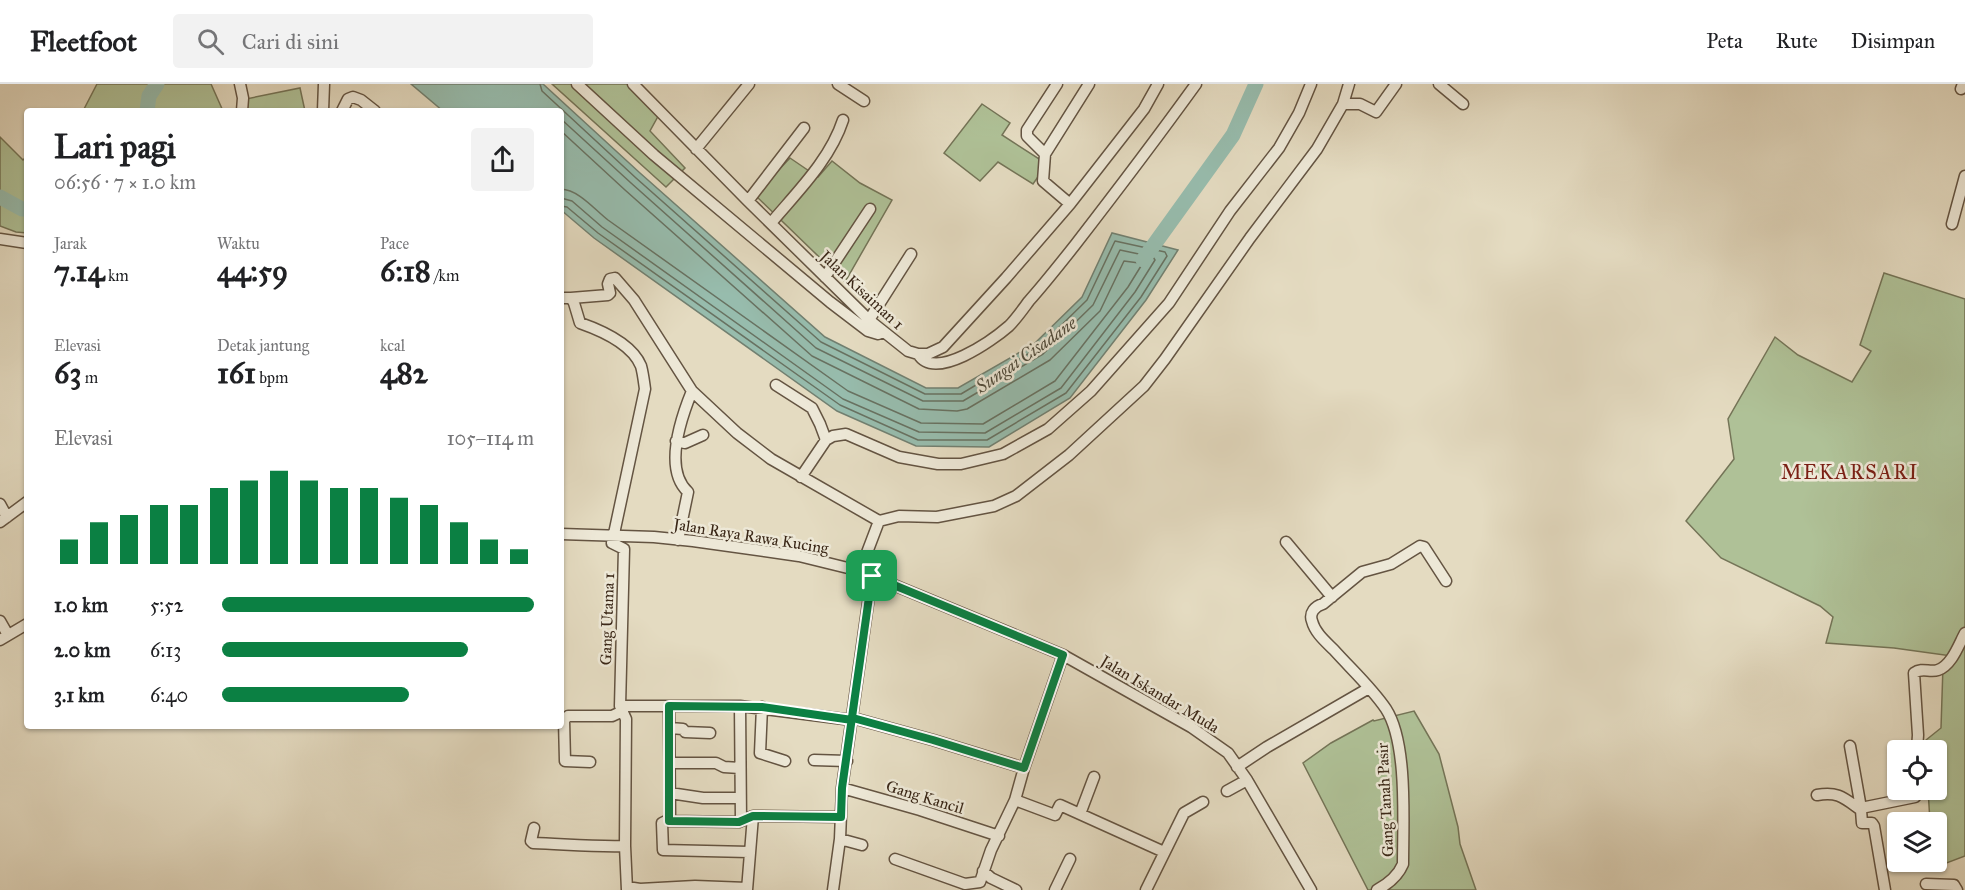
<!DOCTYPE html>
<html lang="id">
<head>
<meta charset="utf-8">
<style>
	:root { --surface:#fff; --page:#f2f2f2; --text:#202124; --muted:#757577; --line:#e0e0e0; --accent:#0b8043 }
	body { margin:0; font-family:"IM FELL Great Primer",serif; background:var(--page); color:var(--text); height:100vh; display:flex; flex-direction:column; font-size:22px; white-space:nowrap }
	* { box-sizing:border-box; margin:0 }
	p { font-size:20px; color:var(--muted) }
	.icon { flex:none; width:33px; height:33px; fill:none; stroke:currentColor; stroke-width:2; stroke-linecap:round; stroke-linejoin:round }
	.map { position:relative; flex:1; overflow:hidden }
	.panel { position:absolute; left:24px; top:24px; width:540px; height:621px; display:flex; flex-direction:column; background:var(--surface); border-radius:6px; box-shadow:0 2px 4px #0004 }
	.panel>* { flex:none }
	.buttons { position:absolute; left:1887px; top:656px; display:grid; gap:12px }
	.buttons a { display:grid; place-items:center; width:60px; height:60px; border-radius:6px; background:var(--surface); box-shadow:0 2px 4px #0004; font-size:30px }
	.pin { position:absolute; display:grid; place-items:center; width:51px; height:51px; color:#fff; margin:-26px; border-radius:12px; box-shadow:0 3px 9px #0006 }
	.round { display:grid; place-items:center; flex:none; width:63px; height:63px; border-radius:6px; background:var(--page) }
	.headline { display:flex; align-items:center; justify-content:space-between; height:102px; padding:0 30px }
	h1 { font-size:33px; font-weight:800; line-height:45px }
	.figures { display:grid; grid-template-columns:repeat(3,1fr); gap:9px; height:102px; padding:6px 30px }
	.figures div { display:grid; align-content:center }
	.figures b { font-size:30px; font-weight:800 }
	.figures small { font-size:16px; font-weight:400 }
	.figures p { font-size:16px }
	.chart { height:168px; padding:12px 30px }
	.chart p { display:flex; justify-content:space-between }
	.chart svg { width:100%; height:108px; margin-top:6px; stroke:var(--accent); stroke-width:6 }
	ul { padding:0 30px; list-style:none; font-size:20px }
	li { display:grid; grid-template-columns:96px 72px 1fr; align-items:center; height:45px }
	li i { height:15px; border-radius:8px; background:var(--accent) }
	header { display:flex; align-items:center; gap:36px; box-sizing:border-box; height:84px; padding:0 30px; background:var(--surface); border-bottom:2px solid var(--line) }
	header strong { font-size:28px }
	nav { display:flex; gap:33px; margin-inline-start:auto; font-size:21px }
	.search { width:420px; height:54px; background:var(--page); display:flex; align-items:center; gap:15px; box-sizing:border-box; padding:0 21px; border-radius:6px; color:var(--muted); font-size:22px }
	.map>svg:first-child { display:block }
</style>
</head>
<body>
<header>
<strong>Fleetfoot</strong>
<div class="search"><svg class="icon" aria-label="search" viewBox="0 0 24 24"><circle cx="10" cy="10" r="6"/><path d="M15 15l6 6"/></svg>Cari di sini</div>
<nav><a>Peta</a><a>Rute</a><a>Disimpan</a></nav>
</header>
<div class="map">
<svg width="1965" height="806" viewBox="0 0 1965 806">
	<rect width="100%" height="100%" fill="#e4dbc1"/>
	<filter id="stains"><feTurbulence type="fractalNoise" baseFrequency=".00333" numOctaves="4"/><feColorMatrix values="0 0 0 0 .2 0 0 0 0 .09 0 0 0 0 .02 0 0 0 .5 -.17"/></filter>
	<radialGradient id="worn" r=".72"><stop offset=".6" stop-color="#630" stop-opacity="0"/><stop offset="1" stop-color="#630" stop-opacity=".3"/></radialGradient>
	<path fill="#afc197" stroke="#747457" stroke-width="1.5" d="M97,0h114l12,27h-140z
		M552,0h82l27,27 -11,20 35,37 -19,19z
		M300,4l5,23h-62l-2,-11z
		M982,20l28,19 -8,12 45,29 -14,20 -35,-22 -18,19 -36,-28z
		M0,53l23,23 4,-4v77l-11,-1 -16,-6z
		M790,74l28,19 14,-16 28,22 32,17 -47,82 -90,-87z
		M1884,189l81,26v557l-21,8 -7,-7 -1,-35h-6l-2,-33h8v-39h-9l-1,-10 15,-12 2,-62 9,-10 -58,-8 -68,-5 7,-26 -13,-11 -99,-48 -35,-37 48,-62 -6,-40 47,-82 23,18 54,27 19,-31 -11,-6z
		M1414,627l25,43 19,73 2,17 16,46h-108l-65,-127 28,-20 42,-23 1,1z"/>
	<path fill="#97bcad" stroke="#728071" stroke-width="1.5" d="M411,0h132l97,89 185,164 101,51h32l76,-44 48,-47 30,-64 66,17 -32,50 -76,98 -81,49 -73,-1 -79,-35 -243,-173 -33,-28v-99h-118z"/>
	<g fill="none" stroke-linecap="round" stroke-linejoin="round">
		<path stroke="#687262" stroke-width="1.5" d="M540,0l2,7 94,87 185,164 104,52h36l77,-46 49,-48 28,-59 50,11 2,4 -26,41 -75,96 -79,47h-69l-78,-35 -242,-172 -31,-26 -6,-1
			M561,35l70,64 185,165 107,53h40l80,-47 50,-49 27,-55 33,7 2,3 -20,32 -74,96 -76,45 -66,-1 -76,-33 -241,-172 -30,-26 -11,-3
			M561,47l64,59 187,166 107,53 38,2 10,-2 83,-49 50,-49 24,-50 15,2 2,3 -13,21 -73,94 -72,43 -62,-1 -73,-32 -240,-171c-14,-11 -29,-30 -47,-31"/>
		<path stroke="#97bcad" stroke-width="15" d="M147,27l2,-15 8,-12
			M0,113l22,12h5
			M1143,176l90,-125 23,-51"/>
		<defs>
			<path id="minor" d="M240,0l3,14 -1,13
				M577,0l77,71 176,147 38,29 10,3 5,-2
				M633,0l115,117 121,119 39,31 10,3h10l15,-7 63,-69 64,-74 74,-95 14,-25
				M838,0l26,17
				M1057,0l-30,46v6l18,18 -2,27 27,23
				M1439,0l24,20
				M1961,5l2,-5
				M1343,20h17l16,8 20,-28
				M323,27l1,-27
				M342,27l6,-12 5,-2 8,3 14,11
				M696,65l53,-65
				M1045,70l44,-70
				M748,117l56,-73
				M771,139c26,-31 59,-63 72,-103
				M1952,140l13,-48
				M0,155l27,4
				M825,193l45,-68
				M561,214h10l3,5 6,20c20,7 52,21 61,43 2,7 3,16 4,23l-33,154 12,6 -4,157 6,13 -1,127 2,44
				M571,214l37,-3 2,-2 -2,-9 2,-5 5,-1 19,22 58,91 45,42 34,26 108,62
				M869,236l42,-66
				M918,270c17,28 75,-14 91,-28 7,-7 14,-17 20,-25 16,-18 31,-37 46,-56 41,-53 82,-107 121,-161
				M776,301l36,23 8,16 6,16
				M676,357l9,2 18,-8
				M801,393l25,-37 7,-4 13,-2 53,23 39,7h23l42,-10 45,-25 43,-38 78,-88 61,-92 49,-63 20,-35 12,-29
				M0,420l7,13
				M0,438l27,-20
				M561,450l93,3 39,4 106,15 61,15 203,84 128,72 37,26 19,27 64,110
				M678,456l10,-48c-25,-23 -7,-74 4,-101
				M1286,458l46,55
				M860,487l19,-50 20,-5 38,1 57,-11 22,-10 53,-41 75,-69 21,-27 85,-121 67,-89 26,-45 6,-20
				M0,537l8,14
				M0,556l27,-16
				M620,622h120
				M669,622l1,113 -8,4 1,27 86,2
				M762,623l-2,46 25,8
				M853,634l80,22 91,28
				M670,644l13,1 2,3 25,1
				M1850,662l11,62
				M1917,666l1,-15 -4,-62c8,-6 16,0 24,-3 14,-5 21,-26 27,-37
				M814,676l33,1
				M590,678l-25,-1 -1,-41 4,-4h44l11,-5
				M670,679h46l8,4 16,1
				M1237,683l30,-20 102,-59
				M842,704l78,22 79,26
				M1227,707l20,-11
				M670,709l33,5h37
				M1817,711c21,-4 27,3 44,15
				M1015,716l40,15 5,-10 104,47
				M1080,730l14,-37
				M669,737l70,1 14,-6 88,1
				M741,737l-1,-115 112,14
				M534,744l-3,13 2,2c31,1 61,4 92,3
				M840,755l22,6
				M895,775l70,25 15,-2 11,-32 24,-50 9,-32 39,-113
				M983,787l8,7 25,12
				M1926,800l28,1 3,5
				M627,803l13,2 55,-3 52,2
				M747,806l6,-74
				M833,806l7,-51 2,-51 30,-213
				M1055,806l15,-31
				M1146,806l38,-77 19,-11
				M1377,806c11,-6 21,-14 26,-26 0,-41 5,-121 -17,-155 -14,-21 -35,-40 -52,-59 -8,-8 -19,-17 -22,-29 -3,-8 3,-15 11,-17l39,-32 29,-8 29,-18 4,1 22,34
				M1885,806l-11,-64 -2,-3h-10l-1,-13v-2l54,-11 3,-4 -2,-4"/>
		</defs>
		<use href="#minor" stroke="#645442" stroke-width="13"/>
		<use href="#minor" stroke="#ede8d7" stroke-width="10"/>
	</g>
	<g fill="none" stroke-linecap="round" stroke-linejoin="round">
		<defs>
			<path id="route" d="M872,492l-30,212 -1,29 -88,-1 -14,6 -70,-1v-115l93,1 90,13 1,-2 80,22 91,28 39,-113 -191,-79"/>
		</defs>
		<use href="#route" stroke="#fff" stroke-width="12"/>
		<use href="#route" stroke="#0b8043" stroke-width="8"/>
	</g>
	<g text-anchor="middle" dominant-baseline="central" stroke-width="5" stroke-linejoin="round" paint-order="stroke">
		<g font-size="16" fill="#3a2717" stroke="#ede8d7">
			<text transform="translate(862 206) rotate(43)">Jalan Kisaiman 1</text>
			<text transform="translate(751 452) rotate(9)">Jalan Raya Rawa Kucing</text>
			<text transform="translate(607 535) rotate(-88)">Gang Utama 1</text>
			<text transform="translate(1160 610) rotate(31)">Jalan Iskandar Muda</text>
			<text transform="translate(925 713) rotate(17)">Gang Kancil</text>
			<text transform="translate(1385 716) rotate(-93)">Gang Tanah Pasir</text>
		</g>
		<g font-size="18" font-style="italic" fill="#514c3c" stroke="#ede8d7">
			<text transform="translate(1026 271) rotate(-35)">Sungai Cisadane</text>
		</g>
		<g font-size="20" letter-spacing="1.5" fill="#7a1f14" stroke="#ede8d7">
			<text x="1850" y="388">MEKARSARI</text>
		</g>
	</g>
	<rect width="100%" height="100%" filter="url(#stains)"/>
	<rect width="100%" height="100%" fill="url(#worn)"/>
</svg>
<div class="buttons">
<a><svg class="icon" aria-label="locate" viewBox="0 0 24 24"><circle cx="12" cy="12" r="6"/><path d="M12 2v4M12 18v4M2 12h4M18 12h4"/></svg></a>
<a><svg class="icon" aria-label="layers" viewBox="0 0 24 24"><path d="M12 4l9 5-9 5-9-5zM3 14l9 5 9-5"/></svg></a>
</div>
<div class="pin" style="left:872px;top:492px;background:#1e9e55"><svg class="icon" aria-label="arrive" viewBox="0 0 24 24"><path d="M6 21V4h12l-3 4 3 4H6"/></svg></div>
<section class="panel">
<div class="headline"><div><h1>Lari pagi</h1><p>06:56 · 7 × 1.0 km</p></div><a class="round"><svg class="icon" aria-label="share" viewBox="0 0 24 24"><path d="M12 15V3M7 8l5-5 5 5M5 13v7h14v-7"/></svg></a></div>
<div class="figures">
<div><p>Jarak</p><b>7.14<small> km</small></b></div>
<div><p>Waktu</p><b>44:59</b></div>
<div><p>Pace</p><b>6:18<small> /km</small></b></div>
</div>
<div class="figures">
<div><p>Elevasi</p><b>63<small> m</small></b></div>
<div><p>Detak jantung</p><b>161<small> bpm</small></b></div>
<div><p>kcal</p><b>482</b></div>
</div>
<div class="chart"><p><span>Elevasi</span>105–114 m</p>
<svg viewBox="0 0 160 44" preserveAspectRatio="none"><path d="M5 44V34M15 44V27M25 44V24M35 44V20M45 44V20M55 44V13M65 44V10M75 44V6M85 44V10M95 44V13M105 44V13M115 44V17M125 44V20M135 44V27M145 44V34M155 44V38"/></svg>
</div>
<ul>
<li><b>1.0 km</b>5:52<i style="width:100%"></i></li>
<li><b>2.0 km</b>6:13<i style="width:79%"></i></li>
<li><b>3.1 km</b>6:40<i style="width:60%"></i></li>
</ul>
</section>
</div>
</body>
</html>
